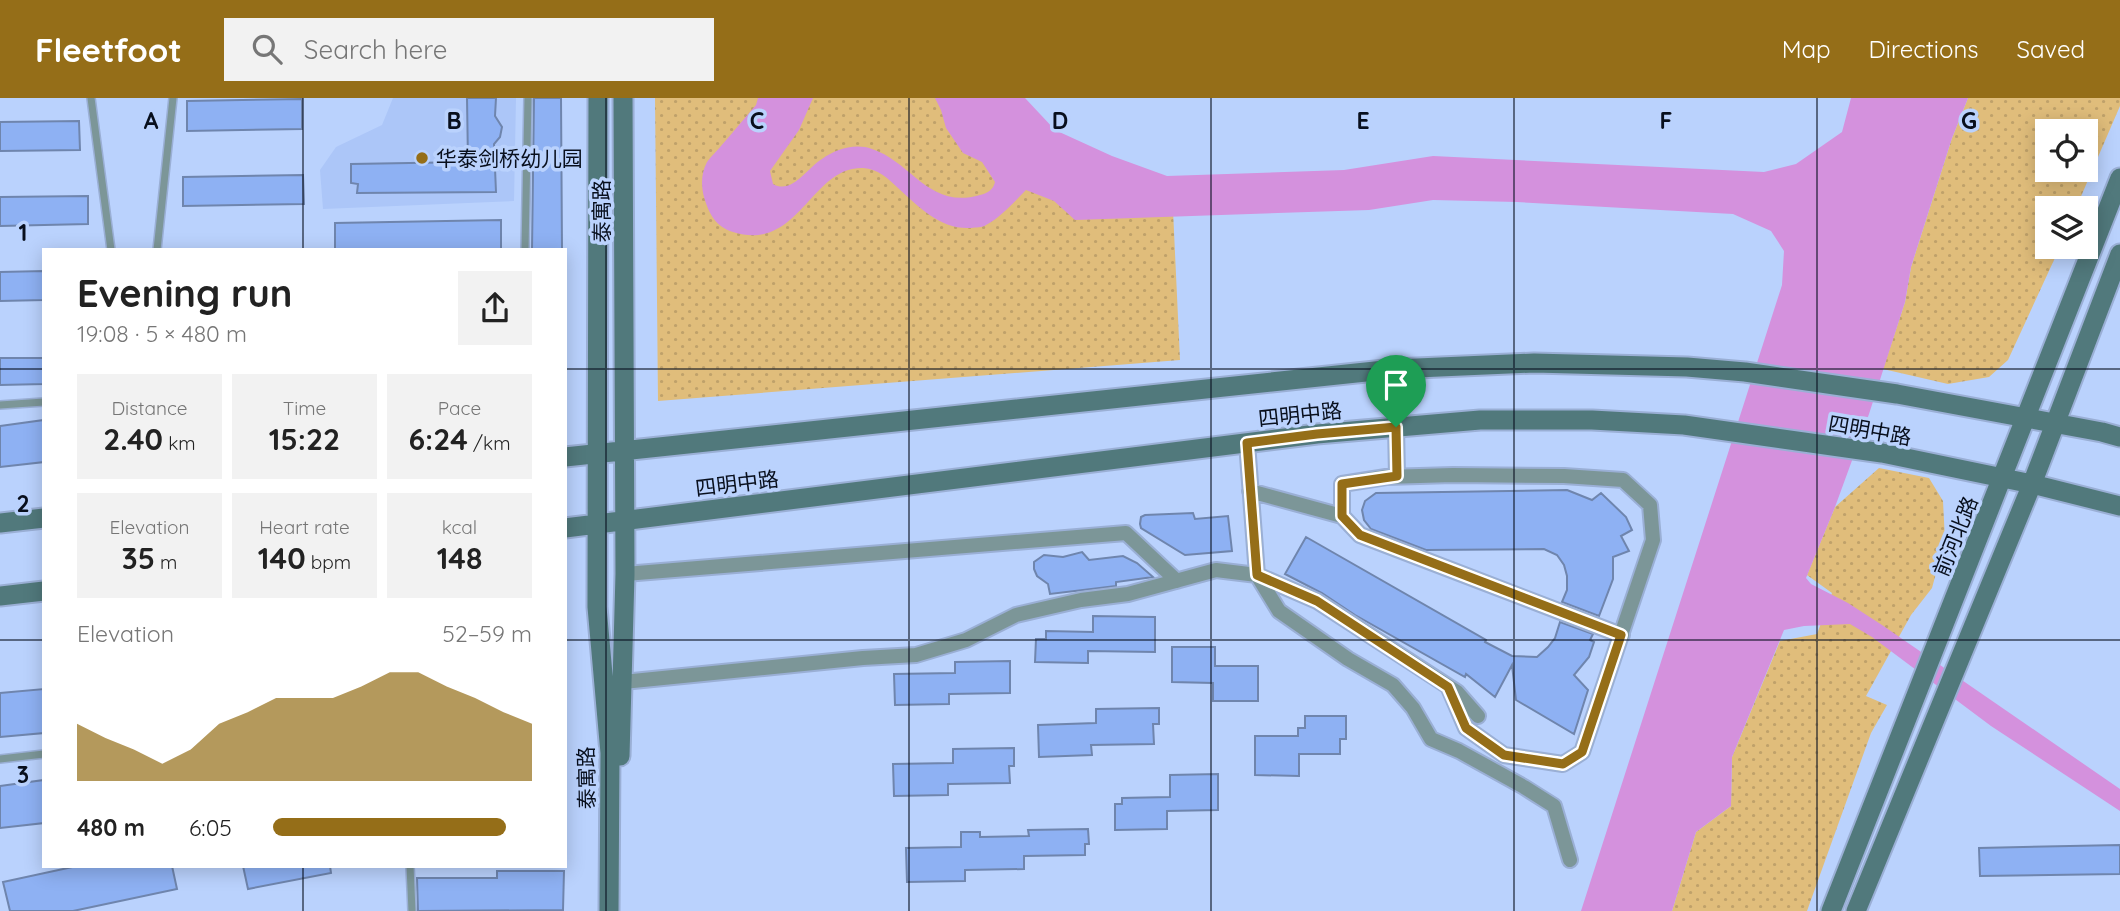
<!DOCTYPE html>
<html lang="en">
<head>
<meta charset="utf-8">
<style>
	:root { --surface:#fff; --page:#f2f2f2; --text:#222; --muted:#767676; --accent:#956e18 }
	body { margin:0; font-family:Quicksand,"Noto Sans SC",sans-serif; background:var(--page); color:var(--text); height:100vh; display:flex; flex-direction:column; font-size:26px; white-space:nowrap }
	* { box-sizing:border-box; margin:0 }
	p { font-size:23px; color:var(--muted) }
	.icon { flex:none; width:38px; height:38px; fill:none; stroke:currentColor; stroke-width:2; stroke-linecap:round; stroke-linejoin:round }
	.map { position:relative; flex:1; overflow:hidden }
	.panel { position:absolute; left:42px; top:150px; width:525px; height:620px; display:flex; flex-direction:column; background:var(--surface); border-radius:0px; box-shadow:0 4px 18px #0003 }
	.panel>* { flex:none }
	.tools { position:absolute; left:2035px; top:21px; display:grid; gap:14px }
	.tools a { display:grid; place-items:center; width:63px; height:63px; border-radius:0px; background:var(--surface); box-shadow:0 4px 18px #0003; font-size:35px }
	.pin { position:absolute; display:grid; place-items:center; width:60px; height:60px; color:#fff; margin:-72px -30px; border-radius:50% 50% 50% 0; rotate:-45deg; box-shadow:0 0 7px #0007 }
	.pin .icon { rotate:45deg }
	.round { display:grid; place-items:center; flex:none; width:74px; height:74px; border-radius:0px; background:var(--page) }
	.summary { display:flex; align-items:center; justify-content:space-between; height:119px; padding:0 35px }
	h1 { font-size:38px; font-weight:800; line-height:52px }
	.stats { display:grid; grid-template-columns:repeat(3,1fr); gap:10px; height:119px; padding:7px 35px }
	.stats div { display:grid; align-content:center; border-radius:0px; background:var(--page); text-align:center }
	.stats b { font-size:30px; font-weight:800 }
	.stats small { font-size:19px; font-weight:400 }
	.stats p { font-size:19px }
	.chart { height:196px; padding:14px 35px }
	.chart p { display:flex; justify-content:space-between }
	.chart svg { width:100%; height:126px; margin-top:7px; fill:var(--accent); opacity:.7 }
	ul { padding:0 35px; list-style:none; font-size:23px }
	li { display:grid; grid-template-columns:112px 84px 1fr; align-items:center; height:52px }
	li i { height:18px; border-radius:9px; background:var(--accent) }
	header { display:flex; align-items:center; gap:42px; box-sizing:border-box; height:98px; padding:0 35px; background:var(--accent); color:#fff }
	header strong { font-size:33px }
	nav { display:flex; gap:38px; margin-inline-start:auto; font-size:24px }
	.search { width:490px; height:63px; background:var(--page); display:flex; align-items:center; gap:18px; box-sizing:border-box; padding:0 24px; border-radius:0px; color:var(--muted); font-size:26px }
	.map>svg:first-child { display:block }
</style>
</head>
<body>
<header>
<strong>Fleetfoot</strong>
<div class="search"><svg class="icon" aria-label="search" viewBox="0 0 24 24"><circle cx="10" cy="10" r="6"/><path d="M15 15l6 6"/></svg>Search here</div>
<nav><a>Map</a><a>Directions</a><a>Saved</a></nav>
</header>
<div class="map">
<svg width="2120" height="813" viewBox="0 0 2120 813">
	<defs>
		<pattern id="grass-dots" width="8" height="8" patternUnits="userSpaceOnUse" patternTransform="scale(1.75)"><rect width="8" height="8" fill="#e0bd7b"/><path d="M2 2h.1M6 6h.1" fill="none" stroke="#bfa16a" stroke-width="1.8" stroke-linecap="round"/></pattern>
	</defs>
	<rect width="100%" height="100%" fill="#bad2fd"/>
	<path fill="#acc6f8" d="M393,0h123l-2,103 -191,8 -3,-39 16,-23 46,-22z"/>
	<path fill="url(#grass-dots)" fill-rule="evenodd" d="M655,0h294l224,112 7,150 -522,41z
		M1968,0h152v8l-44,102h-28v39h12l-52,113 -19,17 -41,7 -65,-15 22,-67 6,-35 41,-129zM2048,33h38v39h-38z
		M1879,370l50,10 14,23 2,39 -13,48 -21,27 -45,81 21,9 -16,28 -64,178h-135l24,-79 35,-26 1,-49 48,-116 37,-7 15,-41 -25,-18 28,-68z"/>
	<path fill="#d491dd" d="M758,0h55l-14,32 -29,41 3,13c19,11 34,-16 49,-25 14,-10 33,-16 50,-10 40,13 57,61 108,46 8,-2 13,-5 15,-13l-13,-20 -19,-9 -17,-25 -5,-18 -6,-12h90l30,32 57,26 55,20 177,-6 89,-14 331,16 32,-8 46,-32 9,-34h117l-16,40 -41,129 -6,35 -36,112 -34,93 -29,71 5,6 37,19 34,22 238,164v22l-129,-85 -119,-89 -22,-13 -46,2 -20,4 -52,127 -1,49 -35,26 -24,79h-91l201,-626 2,-34 -13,-20 -38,-17 -216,-12 -84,-2 -64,10 -294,10 -21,-19 -28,-11c-12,12 -25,27 -40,35 -4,3 -10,2 -15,3 -30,2 -52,-21 -73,-40 -11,-10 -19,-19 -35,-20 -52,-2 -64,85 -130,64 -17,-5 -24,-18 -29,-35 -3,-11 -3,-24 3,-35 4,-6 10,-11 14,-16 12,-14 23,-27 35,-41z"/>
	<path fill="#8eb1f3" stroke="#6f85ad" stroke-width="2" d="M467,0h29l-1,18 7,11 -2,10 -6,7 2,48 -139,1 1,-9 -7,-1v-19l117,-2z
		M534,0h27l1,152h-30z
		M302,1v30l-115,2v-30z
		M79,23l1,29 -80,1v-29z
		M303,77l1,29 -121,2v-29z
		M88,98v28l-88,2v-29z
		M501,122v29l-166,1v-27z
		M44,173v29l-44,1v-29z
		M0,260h44v26l-44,1z
		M44,322v42l-44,5v-41z
		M1567,392l25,10 9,-7 25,24 6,13 -11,6 8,15 -16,6v22l-14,37 -37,-14 5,-12v-14l-3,-11 -7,-10 -13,-6 -118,1 -55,-21 -7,-9 -2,-10 3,-9 11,-8z
		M1193,415l2,6 33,-3 4,35 -47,4 -44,-27 -1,-4 1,-7 4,-2z
		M1306,439l180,103 -1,2 27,14 25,1 11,-10 7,-9 5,-16 33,12 -3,6 4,2 -5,15 -15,18 14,15 -14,44 -58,-34 -4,-35 -17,32 -29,-23 -1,3 -110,-62 -33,-22 -37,-19z
		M1082,454l7,8 34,-4 14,7 16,14 -37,5v4l-66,8 -2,-10 -11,-8 -3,-7v-7l10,-7 19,2z
		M1093,518l62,1v35l-67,-1v12l-53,-1 1,-23h10v-8l47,1z
		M1172,549h43v19h43v35h-45v-18l-41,-1z
		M1010,563v32l-61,1v10l-54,1 -1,-31 61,-1v-11z
		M44,591v44l-44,4v-44z
		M1159,610v16h-6l1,20 -63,1 1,10 -53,2 -1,-32 58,-2v-14z
		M1305,618h41v23h-6v15h-41v22l-44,-1v-39h43v-8h7z
		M1014,650v18h-5l1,17 -62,1v11l-54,1 -1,-32 60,-1v-14z
		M1218,676v36l-51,1v18l-52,1v-26h7v-6l48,-1v-22z
		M44,682v43l-44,5v-42z
		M1088,731l1,15h-4v11l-61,1v13l-59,1v11l-58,1 -1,-34 55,-1v-15h19v5l49,-1 -1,-6z
		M2120,747v29l-140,2 -1,-28z
		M77,768h95l5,23 -104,22h-63l-7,-29z
		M243,768h87l1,7 -83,16z
		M497,773h67l-1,39 -145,1 -1,-33h80z"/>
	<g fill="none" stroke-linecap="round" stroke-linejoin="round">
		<defs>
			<path id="service" d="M91,0l20,152
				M157,152l16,-152
				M525,152l3,-152
				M0,307l44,-3
				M0,661l44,-5
				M410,768l2,45"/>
			<path id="minor" d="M1396,329l1,49
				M1247,345l10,132 22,36 69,48 45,26 20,23 18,31 28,12 65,36 30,19 16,54
				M1250,393l92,25
				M625,476l501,-41 51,48
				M623,584l240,-24 53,-3 50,-15 50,-25 65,-15 47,-6 88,-24 41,5 60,26 140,91 21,24
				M1448,588l18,42 38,27 59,9 19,-12 39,-117 32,-95 -3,-35 -27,-25 -59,-4 -111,-1 -67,2 -44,7v32l18,19 261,100h1"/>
			<path id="secondary" d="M598,0l-1,509 13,146 -1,158
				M565,359l829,-88 140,-6 153,4 58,5 152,22 205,38 18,5
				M0,425l44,-5
				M565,430l752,-94 163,-14h112l92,5 198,28 150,31 88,22
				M0,498l44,-5
				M620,658l5,-182 -2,-476
				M1831,813l289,-733
				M1856,813l176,-427 88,-230"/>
		</defs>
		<use href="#service" stroke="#9aafd5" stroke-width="10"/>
		<use href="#minor" stroke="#9aafd5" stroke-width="18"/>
		<use href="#secondary" stroke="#9aafd5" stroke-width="23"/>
		<use href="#service" stroke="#7c9698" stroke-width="7"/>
		<use href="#minor" stroke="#7c9698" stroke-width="14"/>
		<use href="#secondary" stroke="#51797c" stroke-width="19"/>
	</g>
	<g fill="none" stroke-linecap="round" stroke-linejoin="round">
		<defs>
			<path id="route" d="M1396,329l1,49 -55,8v32l18,19 261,100 -39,117 -19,12 -59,-9 -38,-27 -18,-41 -131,-86 -60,-26 -10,-132 70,-9z"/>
		</defs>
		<use href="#route" stroke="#fff" stroke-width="14"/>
		<use href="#route" stroke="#956e18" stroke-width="9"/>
	</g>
	<path fill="none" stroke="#080f1d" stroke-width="2" stroke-opacity="0.55" d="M303,0v152M606,0v813M909,0v813M1211,0v813M1514,0v813M1817,0v813M0,271h44M565,271h1555M0,542h44M565,542h1555M303,768v45"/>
	<circle fill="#956e18" stroke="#bad2fd" stroke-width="2.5" cx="422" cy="60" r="7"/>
	<g text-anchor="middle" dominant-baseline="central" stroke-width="7" stroke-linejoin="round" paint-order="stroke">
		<g font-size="21" fill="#080f1d" stroke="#bad2fd" text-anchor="start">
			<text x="436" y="60">华泰剑桥幼儿园</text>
		</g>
		<g font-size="21" fill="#080f1d" stroke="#bad2fd">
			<text transform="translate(601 113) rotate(-90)">泰寓路</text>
			<text transform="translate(1300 316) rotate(-6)">四明中路</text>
			<text transform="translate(1870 332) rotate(10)">四明中路</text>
			<text transform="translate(737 385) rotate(-7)">四明中路</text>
			<text transform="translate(1955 438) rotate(-68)">前河北路</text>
			<text transform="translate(586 680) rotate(-91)">泰寓路</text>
		</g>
	</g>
	<g font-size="23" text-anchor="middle" font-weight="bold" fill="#080f1d" stroke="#bad2fd" stroke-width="7" stroke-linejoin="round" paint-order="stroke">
		<text x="151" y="31">A</text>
		<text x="454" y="31">B</text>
		<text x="757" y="31">C</text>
		<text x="1060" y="31">D</text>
		<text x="1363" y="31">E</text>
		<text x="1666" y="31">F</text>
		<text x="1969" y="31">G</text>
		<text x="23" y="143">1</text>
		<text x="23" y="414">2</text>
		<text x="23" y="685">3</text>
	</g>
</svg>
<div class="tools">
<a><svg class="icon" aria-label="locate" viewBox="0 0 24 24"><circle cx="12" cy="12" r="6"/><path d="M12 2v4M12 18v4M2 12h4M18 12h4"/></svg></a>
<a><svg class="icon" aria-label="layers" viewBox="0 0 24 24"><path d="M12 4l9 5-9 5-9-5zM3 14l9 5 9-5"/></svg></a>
</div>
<div class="pin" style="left:1396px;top:329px;background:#1e9e55"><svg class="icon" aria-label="arrive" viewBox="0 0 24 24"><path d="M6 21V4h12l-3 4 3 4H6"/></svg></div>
<section class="panel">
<div class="summary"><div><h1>Evening run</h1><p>19:08 · 5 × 480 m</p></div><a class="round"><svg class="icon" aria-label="share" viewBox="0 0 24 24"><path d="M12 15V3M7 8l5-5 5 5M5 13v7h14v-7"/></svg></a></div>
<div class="stats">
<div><p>Distance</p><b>2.40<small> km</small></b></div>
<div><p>Time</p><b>15:22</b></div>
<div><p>Pace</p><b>6:24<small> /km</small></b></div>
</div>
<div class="stats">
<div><p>Elevation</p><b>35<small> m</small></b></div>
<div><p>Heart rate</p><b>140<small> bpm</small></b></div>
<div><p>kcal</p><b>148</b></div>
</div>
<div class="chart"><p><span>Elevation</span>52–59 m</p>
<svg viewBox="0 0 160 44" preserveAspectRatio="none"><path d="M0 44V24L10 29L20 33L30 38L40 33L50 24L60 20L70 15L80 15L90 15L100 11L110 6L120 6L130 11L140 15L150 20L160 24V44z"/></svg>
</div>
<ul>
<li><b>480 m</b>6:05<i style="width:90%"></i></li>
</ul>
</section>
</div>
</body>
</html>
